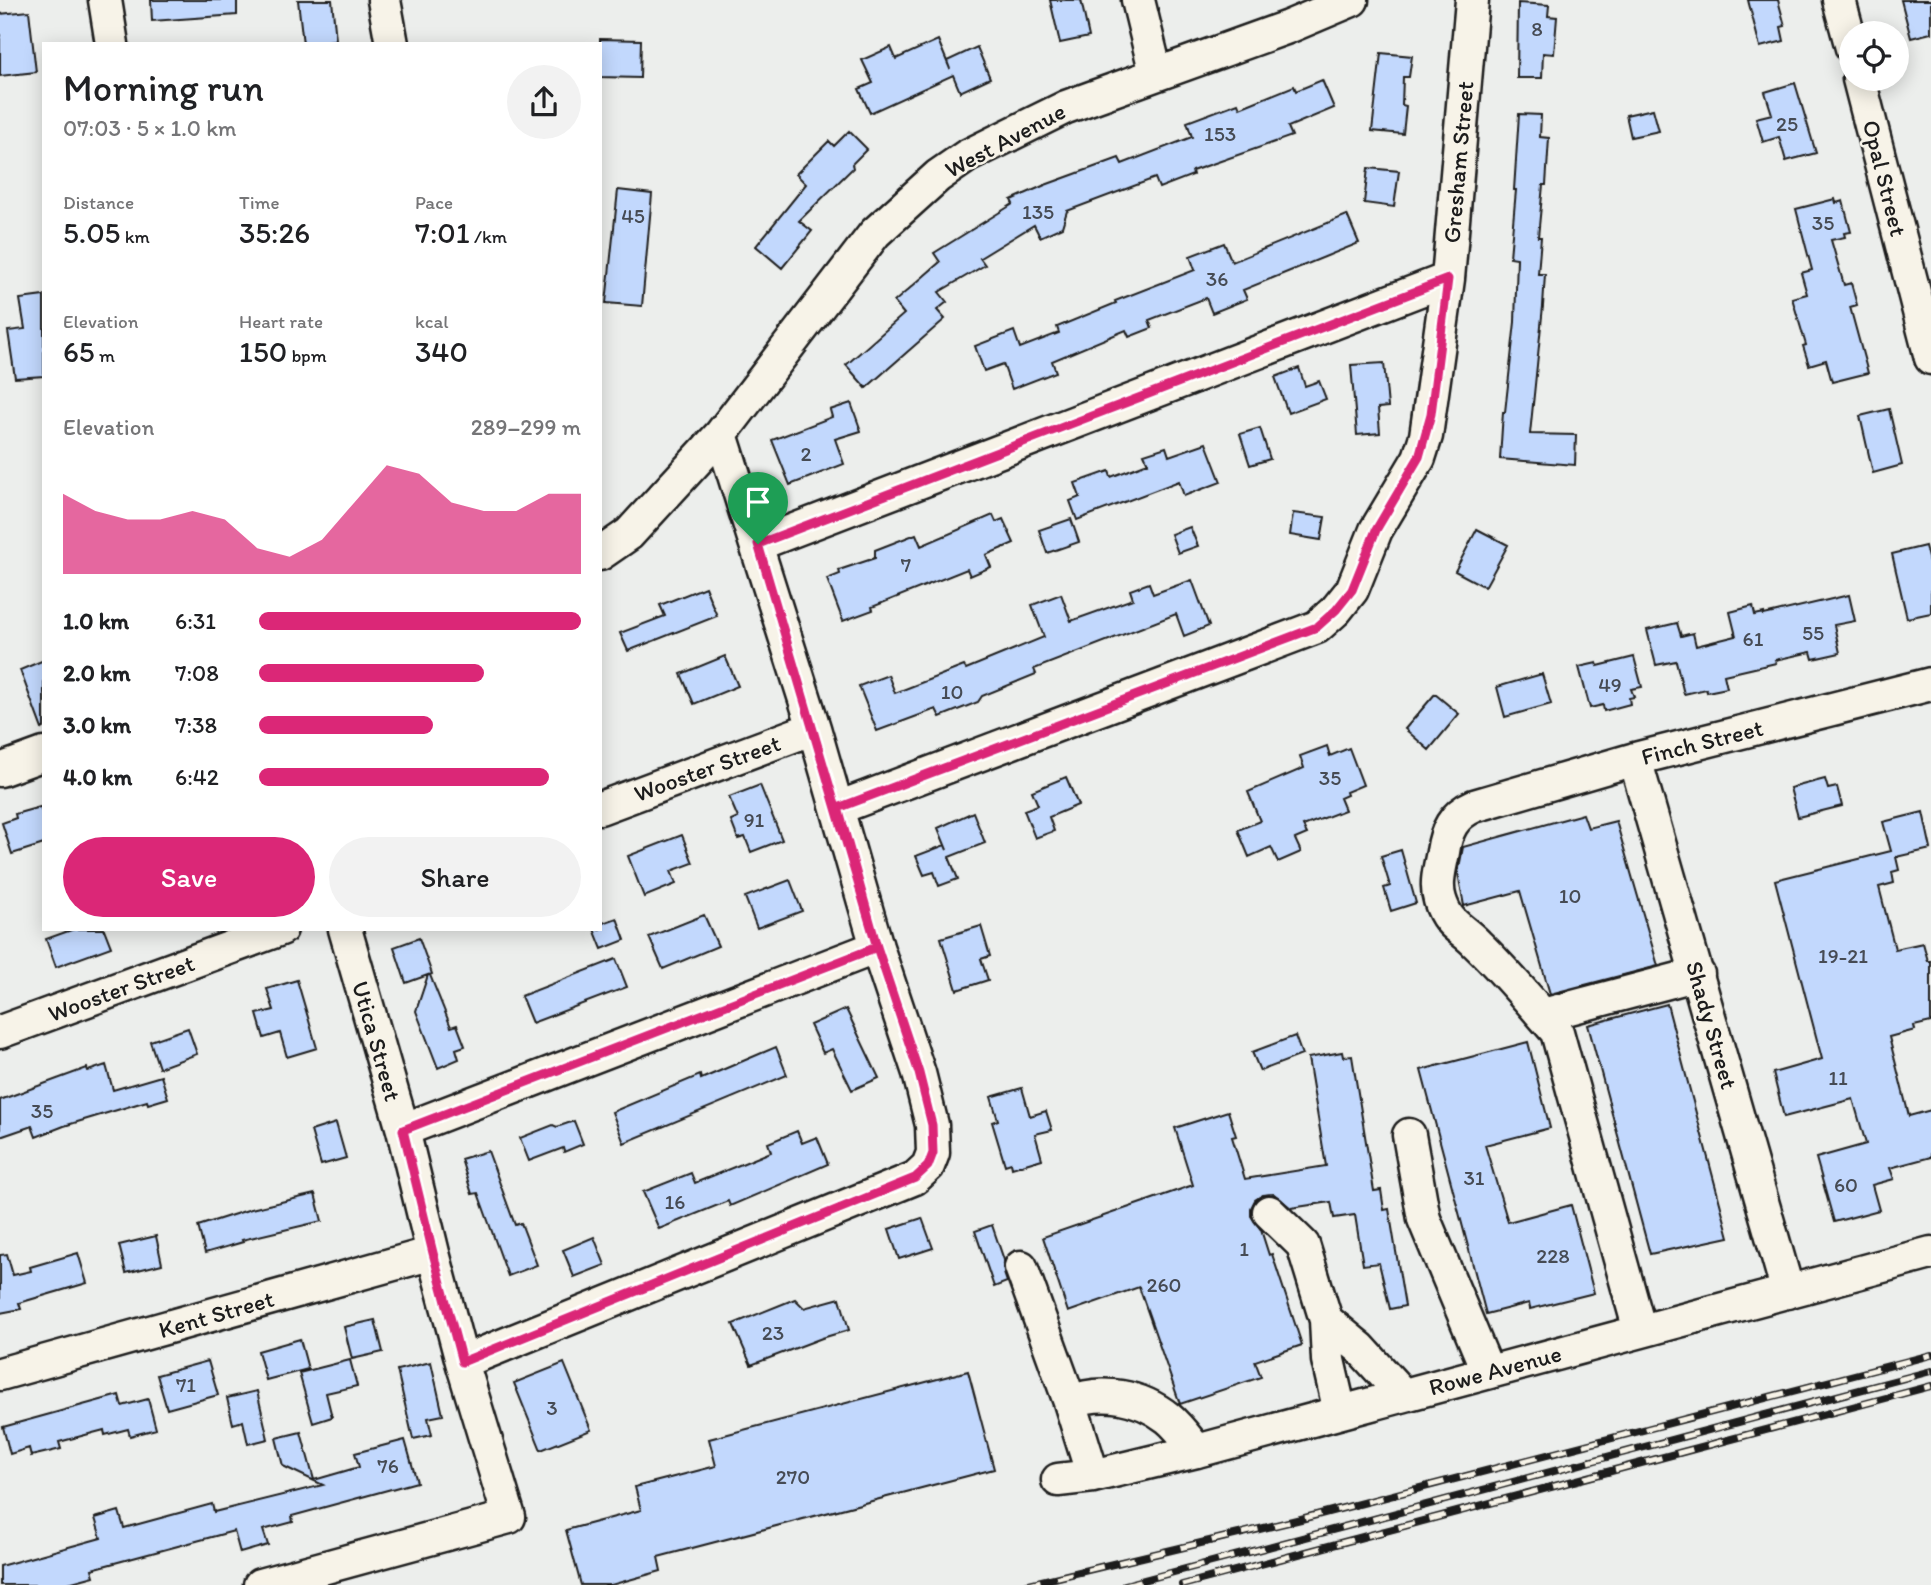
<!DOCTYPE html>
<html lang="en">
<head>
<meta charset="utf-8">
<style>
	:root { --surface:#fff; --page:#f2f2f2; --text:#202124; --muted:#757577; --accent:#db2777 }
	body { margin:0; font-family:Itim,sans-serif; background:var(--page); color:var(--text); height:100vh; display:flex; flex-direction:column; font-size:26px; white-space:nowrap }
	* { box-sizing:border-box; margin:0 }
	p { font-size:23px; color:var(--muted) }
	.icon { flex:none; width:38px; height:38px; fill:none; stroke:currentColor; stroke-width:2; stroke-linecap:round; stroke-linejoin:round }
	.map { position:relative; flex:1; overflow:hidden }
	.details { position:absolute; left:42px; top:42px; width:560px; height:889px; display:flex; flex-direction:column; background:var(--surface); border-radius:0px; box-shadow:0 4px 18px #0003 }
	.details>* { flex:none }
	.fabs { position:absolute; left:1839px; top:21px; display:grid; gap:14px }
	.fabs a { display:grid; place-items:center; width:70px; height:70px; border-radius:50%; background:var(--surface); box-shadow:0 4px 18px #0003; font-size:35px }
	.pin { position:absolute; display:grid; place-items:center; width:60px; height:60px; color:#fff; margin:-72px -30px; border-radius:50% 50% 50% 0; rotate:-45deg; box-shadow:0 0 7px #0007 }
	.pin .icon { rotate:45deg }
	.round { display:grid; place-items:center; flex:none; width:74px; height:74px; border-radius:37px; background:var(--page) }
	.overview { display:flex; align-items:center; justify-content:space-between; height:119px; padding:0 21px }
	h1 { font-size:38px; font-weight:600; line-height:52px }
	.figures { display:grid; grid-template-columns:repeat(3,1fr); gap:10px; height:119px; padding:7px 21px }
	.figures div { display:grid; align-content:center }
	.figures b { font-size:30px; font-weight:600 }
	.figures small { font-size:19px; font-weight:400 }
	.figures p { font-size:19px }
	.chart { height:196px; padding:14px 21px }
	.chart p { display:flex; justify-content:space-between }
	.chart svg { width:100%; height:126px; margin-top:7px; fill:var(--accent); opacity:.7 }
	.primary-button { display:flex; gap:14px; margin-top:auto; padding:14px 21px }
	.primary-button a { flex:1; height:80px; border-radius:42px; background:var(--accent); color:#fff; font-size:28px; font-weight:600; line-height:80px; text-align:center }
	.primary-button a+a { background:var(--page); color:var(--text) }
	ul { padding:0 21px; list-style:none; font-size:23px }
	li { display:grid; grid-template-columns:112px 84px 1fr; align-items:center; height:52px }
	li i { height:18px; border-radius:9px; background:var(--accent) }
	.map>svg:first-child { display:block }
</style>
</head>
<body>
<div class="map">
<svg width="1931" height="1585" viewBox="0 0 1931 1585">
	<rect width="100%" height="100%" fill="#eceeec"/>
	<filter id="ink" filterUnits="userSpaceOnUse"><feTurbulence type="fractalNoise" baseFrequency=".0143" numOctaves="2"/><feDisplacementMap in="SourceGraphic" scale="14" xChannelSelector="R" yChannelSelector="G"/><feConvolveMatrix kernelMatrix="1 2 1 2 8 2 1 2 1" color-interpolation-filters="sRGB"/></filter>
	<g filter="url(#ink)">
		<path fill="#c2d8fd" stroke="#1c1c1c" stroke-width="2" d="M151,0h86v15l-85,6z
			M298,0h34l4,40 -33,4z
			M1050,0h31l8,37 -29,6z
			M1748,0h30l7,26 -4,1 3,14 -24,6z
			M1901,0h30v33l-20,5z
			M1518,3l31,2 -1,11 9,1 -3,37 -11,-1 -1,25h-25z
			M29,11l7,61 -36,4v-62z
			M600,39l41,1 -1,38 -40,-1z
			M938,40l12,29 -3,-8 30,-14 13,31 -30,14 -7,-17 -83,38 -11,-24 14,-6 -11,-23 29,-13 5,12z
			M1381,53l31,3 -3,21h-6l-1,28 4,1 -3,28 -31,-3z
			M1322,80l12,28 -46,19 4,9 -100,35 1,4 -34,13 -4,-10 -88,33 -5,16 -22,10 -6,-12 -54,33 5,7 -46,27 8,10 -10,8 8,9 -79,69 -20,-23 58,-51 -10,-12 46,-40 -6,-9 79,-49 -2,-4 34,-15 74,-27 3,6 70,-27 -5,-15 51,-19 2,5 54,-22 2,5z
			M1795,83l21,70 -30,8 -7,-24 -16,5 -7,-24 16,-4 -7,-22z
			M1653,109l6,22 -28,6 -5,-22z
			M1519,114l22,1 -1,22 9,1 -3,47h-3l-5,52h3l-3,37h7l-2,32 -13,128 46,1 -1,30 -75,-6 3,-47h2l10,-90 2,-64 -7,-1 6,-67h-2z
			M849,131l18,18 -15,15 1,4 -54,53 13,10 -30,37 -26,-22 50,-62 -10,-10 33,-33 5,5z
			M1368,168l31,3 -5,36 -30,-4z
			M618,190l34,4 -10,112 -36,-3z
			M1835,199l1,4 7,-2 8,31 -7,1 1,4 -14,3 13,45 7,-2 6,22 -7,2 18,66 -36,9 -6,-22 -17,5 -6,-19 3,-1 -14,-47 15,-4 -6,-21 11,-3 -16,-61z
			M1347,215l12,28 -116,47 4,9 -35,14 -6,-15 -57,22 3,8 -23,9 -3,-7 -74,31 4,11 -44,17 -9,-25 -19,7 -9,-25 39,-15 6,17 39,-15 -2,-6 59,-24 -1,-2 80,-31 -5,-14 34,-13 8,19z
			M44,296v80l-29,2 -7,-47 17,-2 -5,-30z
			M1384,363l4,44 -10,1 2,25 -23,2 -6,-70z
			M1299,368l6,18 14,-5 7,18 -38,14 -13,-36z
			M851,403l10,28 -26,8 9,25 -54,21 -18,-45 60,-23 -2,-7z
			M1889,409l13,56 -29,8 -13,-57z
			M1260,428l10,31 -20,6 -10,-31z
			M1206,443l15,39 -37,14 -5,-15 -102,39 -7,-19 10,-4 -5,-14 34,-12 2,6 37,-14 -4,-9 22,-7 3,9z
			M1293,513l32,4 -4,23 -31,-5z
			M993,515l3,7 7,-3 11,24 -28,12 5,12 -21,9 -3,-7 -95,38 1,3 -30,11 -16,-42 13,-5 -1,-4 36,-12v-8l41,-16 5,12z
			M1071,519l8,23 -32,11 -8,-23z
			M1190,527l8,19 -20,7 -7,-19z
			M1477,529l31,16 -23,42 -30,-16z
			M1925,546l6,24v43l-24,5 -15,-64z
			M1192,580l17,46 -25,10 -8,-22 -142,55 2,5 -54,22 -4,6 -38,15 -4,-8 -59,22 -18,-45 29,-11 7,18 69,-27 2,3 78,-32 -12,-32 29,-11 10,27 62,-22 -3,-9 19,-7 4,11z
			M705,587l12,29 -89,35 -8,-18 45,-17 -5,-11z
			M1849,595l6,26 -21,4 6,28 -27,6 -2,-7 -36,8 1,3 -52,12 3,13 -20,4 -1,-3 -22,5 -8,-33 -20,4 -9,-35 30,-7 4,13 12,-3 3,13 40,-10 -6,-24 23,-6 2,9 9,-2v2z
			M725,656l13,30 -44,18 -13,-30z
			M1634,657l8,30 -11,2 3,8 -5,1 1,6 -26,7 -1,-6 -13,3 -11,-41 18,-4 1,3z
			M44,660v68l-2,1 -22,-59z
			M1542,674l9,30 -46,13 -8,-30z
			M1435,694l24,20 -30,36 -24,-21z
			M1327,746l3,10 19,-8 14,37 -17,7 1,3 -7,3 5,12 -42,16 4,8 -12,5 6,13 -23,10 -7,-15 -22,10 -11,-27 22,-9 -12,-29 56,-24 -4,-12z
			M1066,777l12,28 -29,12 5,14 -19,7 -11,-28 14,-5 -6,-14z
			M1825,779l3,10 9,-2 5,19 -44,11 -8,-29z
			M760,785l22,55 -31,12 -6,-15 -7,2 -7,-18 7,-3 -9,-21z
			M40,807l4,10v27l-32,10 -10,-31 14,-5 -1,-4z
			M973,812l12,31 -36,14 9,22 -19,7 -5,-14 -10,3 -8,-19 29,-11 2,5 -9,-22z
			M1923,812l8,37 -35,8 3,13 -7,2 2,11 -15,4 16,62 28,-6 5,18h3v61l-17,4 1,4 -26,7 20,79 22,-6v47l-41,11 4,11 -22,6 7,25 -45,12 -18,-64 50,-14 -13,-45 -69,18 -11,-44 49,-14 -47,-179 116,-29 -8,-29z
			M1583,814l5,14 28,-7 42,145 -108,28 -30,-103 -56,15 -6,-33 5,-26z
			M682,835l11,28 -22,8 5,13 -32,13 -16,-41z
			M1401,850l15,53 -25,8 -7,-23 6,-2 -9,-30z
			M790,880l12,31 -45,17 -12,-31z
			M704,915l14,31 -55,23 -14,-32z
			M617,918l8,22 -23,9 -8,-20h6v-5z
			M981,926l9,30 -9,3 7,21 -31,10 -16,-52z
			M74,929h30l7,18 -55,20 -10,-28z
			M419,938l13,36 -2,1 21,52 6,-2 8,21 -9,3 3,10 -21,9 -22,-57 12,-36 -22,8 -12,-36z
			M616,959l11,28 -95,36 -11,-27z
			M297,980l20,68 -30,9 -7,-24 -16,5 -7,-24 17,-4 -7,-21z
			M1667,1004l62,233 -79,17 -62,-229z
			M846,1009l33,69 -27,12 -20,-41 -9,4 -13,-28z
			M188,1028l9,26 -38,14 -9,-27z
			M1295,1036l7,19 -42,16 -8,-19z
			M1528,1042l22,86 -65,17 23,77 63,-17 23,88 -64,16 -1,-6 -43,11 -65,-244z
			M776,1047l11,28 -163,68 -12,-31 88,-37 1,4z
			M1342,1052l1,5 9,-1 22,135 7,-1 3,20 5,-1 16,97 -15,3 -11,-46 -16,2 -8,-50 -21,3 -3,-16 -40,6 -17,-14 -11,1 -8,5 -4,8v8l10,14 8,25 3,-1 30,91 -47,16 6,16 -81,27 -41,-117 -71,25 -25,-75 150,-52 -18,-57 53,-17 8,25 -4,1 13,42 81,-13 -18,-108z
			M106,1065l7,25 48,-14 7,22 -20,6 -1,-3 -83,25 -28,11 -4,-11 -32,11v-37l87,-32 1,3z
			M1022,1088l8,28 16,-5 6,19 -17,4 7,25 -30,9 -1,-5 -6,2 -13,-43 6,-2 -7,-23z
			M574,1121l9,23 -19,8 -1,-4 -34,13 -9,-23 33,-13 4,2z
			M336,1123l10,35 -25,7 -10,-34z
			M797,1131l5,12 15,-6 11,27 -98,42 -2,-5 -69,28 -16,-37 48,-19 4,10 76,-31 -3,-9z
			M488,1151l27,74 6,-2 16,42 -29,11 -30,-83 -6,1 -11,-35z
			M315,1194l7,27 -80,19 1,2 -38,11 -7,-27 53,-17z
			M922,1218l11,30 -34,11 -10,-30z
			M992,1225l12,35v13l3,9 -13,5 -19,-56z
			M156,1236l6,28 -36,9 -7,-28z
			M594,1237l11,28 -31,12 -11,-27z
			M78,1253l9,30 -68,20 2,6 -21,4v-58l7,-1 6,21 18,-4 -1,-4z
			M840,1298l9,32 -27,8 -71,27 -18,-41 62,-25 9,9z
			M375,1320l8,32 -31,7 -8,-32z
			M300,1339l8,30 -42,11 -8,-29z
			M350,1360l7,26 -31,7 6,24 -19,6 -14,-50z
			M208,1361l10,34 -51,14 -10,-34z
			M431,1362l12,53 -15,3 4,17 -19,4 -16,-69z
			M564,1363l27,67 -50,20 -27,-67z
			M968,1371l26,98 -336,88 3,14 -50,14h-30l-15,-55 75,-20 -6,-23 81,-21 -7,-27z
			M257,1391l11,48 -20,5 -5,-23 -10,3 -6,-26z
			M119,1395l3,11 26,-7 8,30 -26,7 -2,-7 -23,6 -1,-5 -45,12 2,7 -30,7 -2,-8 -19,6 -7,-27z
			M301,1432l13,48 45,-13 -4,-14 50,-13 12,42 -125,34 1,6 -30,8 5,15 -28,8 -6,-22 -142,38 2,7 -33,9h-61v-19l101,-28 -6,-20 24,-7 5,17 88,-24 2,8 109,-27 -40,-19 -7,-28z"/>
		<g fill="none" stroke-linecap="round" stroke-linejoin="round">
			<defs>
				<path id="minor" d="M105,0l7,44
					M384,0l8,44
					M1138,0l18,74
					M1839,0l13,48
					M1859,79l72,279
					M758,544l690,-265
					M600,554l29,-20 92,-100 154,-201 63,-57 29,-20 99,-49 222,-80 64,-27
					M1635,759l153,533
					M0,770l44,-16
					M600,808l214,-80
					M838,808l479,-181 19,-17 16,-20 24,-60 43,-72 7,-22 22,-157 24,-279
					M1543,1015l155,-41
					M0,1032l281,-103
					M403,1130l474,-183
					M1409,1135l15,84 64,153
					M1269,1212l34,33 23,75 2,40 12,52
					M1021,1267l49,135 23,74
					M1326,1320l34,28 43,47
					M1640,1331l-83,-299c-26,-30 -51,-60 -80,-88 -16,-17 -29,-18 -37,-44 -5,-16 0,-32 3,-48 3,-21 10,-37 31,-46l161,-47 296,-75
					M462,1362l453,-184 13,-12 5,-13 -1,-28 -13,-52 -42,-126 -63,-219 -93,-294
					M0,1374l433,-121
					M1070,1402c32,-13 70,-6 98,16 11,9 20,22 29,33
					M1058,1480l35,-4 104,-25 734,-198
					M260,1585l249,-68 -47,-155 -29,-109 -30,-123 -58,-201"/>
			</defs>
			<use href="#minor" stroke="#1c1c1c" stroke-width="37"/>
			<use href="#minor" stroke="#f7f3e8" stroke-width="32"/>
			<defs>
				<path id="rail" d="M1025,1585l276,-66 630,-164
					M1125,1585l806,-214
					M1182,1585l749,-199"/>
			</defs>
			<use href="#rail" stroke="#1c1c1c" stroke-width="8"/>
			<use href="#rail" stroke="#f7f3e8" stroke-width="5" stroke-dasharray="16" stroke-linecap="butt"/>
		</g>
	</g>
	<g fill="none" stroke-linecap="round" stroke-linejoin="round" filter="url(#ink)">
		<defs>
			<path id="route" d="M758,544l119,403 42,126 13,52 1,28 -5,13 -13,12 -453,184 -29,-109 -30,-123 474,-183 -39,-139 479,-181 19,-17 16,-20 24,-60 43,-73 12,-43 17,-135 -690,265"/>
		</defs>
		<use href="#route" stroke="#fff" stroke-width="14"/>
		<use href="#route" stroke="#db2777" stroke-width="9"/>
	</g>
	<g text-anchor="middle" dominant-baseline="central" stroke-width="5" stroke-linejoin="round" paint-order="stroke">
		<g font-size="21" fill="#464b54">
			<text x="1537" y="28">8</text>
			<text x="1787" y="123">25</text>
			<text x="1220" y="133">153</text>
			<text x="1038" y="211">135</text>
			<text x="633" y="215">45</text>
			<text x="1823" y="222">35</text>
			<text x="1217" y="278">36</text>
			<text x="806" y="453">2</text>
			<text x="906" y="564">7</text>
			<text x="1813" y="632">55</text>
			<text x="1753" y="638">61</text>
			<text x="1610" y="684">49</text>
			<text x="952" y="691">10</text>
			<text x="1330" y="777">35</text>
			<text x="754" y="819">91</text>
			<text x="1570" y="895">10</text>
			<text x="1843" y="955">19-21</text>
			<text x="1838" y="1077">11</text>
			<text x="42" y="1110">35</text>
			<text x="1474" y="1177">31</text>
			<text x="1846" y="1184">60</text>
			<text x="675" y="1201">16</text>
			<text x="1244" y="1248">1</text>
			<text x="1553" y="1255">228</text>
			<text x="1164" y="1284">260</text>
			<text x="773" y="1332">23</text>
			<text x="186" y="1384">71</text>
			<text x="552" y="1407">3</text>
			<text x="388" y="1465">76</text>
			<text x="793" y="1476">270</text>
		</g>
		<g font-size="24" fill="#1c1c1c" stroke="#f7f3e8">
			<text transform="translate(1005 140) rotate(-28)">West Avenue</text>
			<text transform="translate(1458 162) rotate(-85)">Gresham Street</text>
			<text transform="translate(1885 178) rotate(76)">Opal Street</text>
			<text transform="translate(1702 742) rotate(-14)">Finch Street</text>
			<text transform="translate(707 768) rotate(-20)">Wooster Street</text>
			<text transform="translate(121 988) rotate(-20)">Wooster Street</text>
			<text transform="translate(1712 1025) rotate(74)">Shady Street</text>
			<text transform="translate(377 1041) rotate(74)">Utica Street</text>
			<text transform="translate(216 1314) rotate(-16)">Kent Street</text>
			<text transform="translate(1495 1370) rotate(-15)">Rowe Avenue</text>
		</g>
	</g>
</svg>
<div class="fabs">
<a><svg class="icon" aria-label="locate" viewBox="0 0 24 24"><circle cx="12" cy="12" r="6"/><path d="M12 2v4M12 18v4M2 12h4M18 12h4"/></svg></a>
</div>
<div class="pin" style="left:758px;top:544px;background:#1e9e55"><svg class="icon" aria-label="arrive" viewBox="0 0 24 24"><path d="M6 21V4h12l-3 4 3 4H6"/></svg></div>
<section class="details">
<div class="overview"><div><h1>Morning run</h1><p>07:03 · 5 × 1.0 km</p></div><a class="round"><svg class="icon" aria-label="share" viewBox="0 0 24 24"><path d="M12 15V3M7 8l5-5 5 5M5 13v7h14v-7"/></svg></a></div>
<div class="figures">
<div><p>Distance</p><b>5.05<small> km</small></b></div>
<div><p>Time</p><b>35:26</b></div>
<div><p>Pace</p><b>7:01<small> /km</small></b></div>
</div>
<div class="figures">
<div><p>Elevation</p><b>65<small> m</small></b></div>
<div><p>Heart rate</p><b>150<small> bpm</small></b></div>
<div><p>kcal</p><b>340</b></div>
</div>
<div class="chart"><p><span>Elevation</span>289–299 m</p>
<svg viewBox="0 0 160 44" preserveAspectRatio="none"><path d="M0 44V16L10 22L20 25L30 25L40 22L50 25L60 35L70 38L80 32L90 19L100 6L110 9L120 19L130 22L140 22L150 16L160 16V44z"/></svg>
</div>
<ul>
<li><b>1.0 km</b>6:31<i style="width:100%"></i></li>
<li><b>2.0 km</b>7:08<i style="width:70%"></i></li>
<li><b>3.0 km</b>7:38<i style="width:54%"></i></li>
<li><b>4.0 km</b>6:42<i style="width:90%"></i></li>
</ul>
<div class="primary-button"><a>Save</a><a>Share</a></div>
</section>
</div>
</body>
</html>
